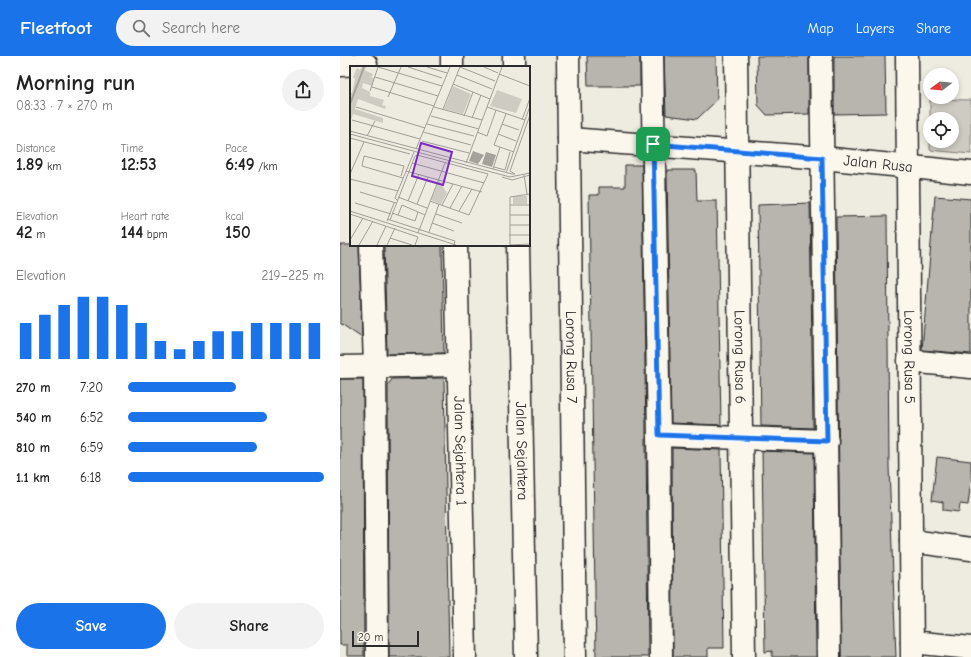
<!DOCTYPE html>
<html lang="en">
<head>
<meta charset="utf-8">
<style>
	:root { --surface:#fff; --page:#f2f2f2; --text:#222; --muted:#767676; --accent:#1a73e8 }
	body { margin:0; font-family:"Comic Neue",sans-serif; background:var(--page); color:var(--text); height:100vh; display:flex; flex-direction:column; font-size:15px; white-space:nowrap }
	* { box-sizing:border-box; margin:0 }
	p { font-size:13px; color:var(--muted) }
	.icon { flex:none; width:22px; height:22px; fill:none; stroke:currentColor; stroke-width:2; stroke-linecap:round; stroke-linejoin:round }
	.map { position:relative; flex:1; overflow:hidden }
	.details { display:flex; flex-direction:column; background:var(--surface); width:340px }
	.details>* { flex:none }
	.needle { width:26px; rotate:254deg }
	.fabs { position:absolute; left:583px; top:12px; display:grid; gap:8px }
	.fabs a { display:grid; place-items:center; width:36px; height:36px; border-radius:50%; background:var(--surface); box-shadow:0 2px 6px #0003; font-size:20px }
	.scale { position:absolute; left:12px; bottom:10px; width:67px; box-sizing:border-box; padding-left:4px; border:2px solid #2b2b2b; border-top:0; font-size:11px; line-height:14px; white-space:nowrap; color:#2b2b2b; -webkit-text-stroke:3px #fbf7ec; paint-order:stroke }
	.pin { position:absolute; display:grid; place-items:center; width:34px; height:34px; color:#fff; margin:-17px; border-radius:8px; box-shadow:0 2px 6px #0006 }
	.round { display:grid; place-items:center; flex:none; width:42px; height:42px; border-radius:21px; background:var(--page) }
	.headline { display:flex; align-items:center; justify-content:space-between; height:68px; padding:0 16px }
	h1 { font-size:22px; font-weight:700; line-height:30px }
	.figures { display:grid; grid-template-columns:repeat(3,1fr); gap:6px; height:68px; padding:4px 16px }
	.figures div { display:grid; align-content:center }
	.figures b { font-size:17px; font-weight:700 }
	.figures small { font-size:11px; font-weight:400 }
	.figures p { font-size:11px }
	.chart { height:112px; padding:8px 16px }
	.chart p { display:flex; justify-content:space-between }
	.chart svg { width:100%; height:72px; margin-top:4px; stroke:var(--accent); stroke-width:6 }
	.button { display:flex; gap:8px; margin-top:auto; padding:8px 16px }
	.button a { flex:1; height:46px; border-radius:24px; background:var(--accent); color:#fff; font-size:16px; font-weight:700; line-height:46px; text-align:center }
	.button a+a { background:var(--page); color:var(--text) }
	ul { padding:0 16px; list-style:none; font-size:13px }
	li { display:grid; grid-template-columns:64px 48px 1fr; align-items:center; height:30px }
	li i { height:10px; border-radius:5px; background:var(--accent) }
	header { display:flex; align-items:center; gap:24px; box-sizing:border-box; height:56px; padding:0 20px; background:var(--accent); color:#fff }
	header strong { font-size:19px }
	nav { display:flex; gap:22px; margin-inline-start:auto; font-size:14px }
	.search { width:280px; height:36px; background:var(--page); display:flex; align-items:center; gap:10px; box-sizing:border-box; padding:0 14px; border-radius:22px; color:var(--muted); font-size:15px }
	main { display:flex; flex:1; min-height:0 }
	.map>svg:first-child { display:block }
</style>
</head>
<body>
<header>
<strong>Fleetfoot</strong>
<div class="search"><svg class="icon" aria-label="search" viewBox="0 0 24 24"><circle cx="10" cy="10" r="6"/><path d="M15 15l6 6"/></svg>Search here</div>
<nav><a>Map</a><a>Layers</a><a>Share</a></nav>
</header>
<main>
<section class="details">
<div class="headline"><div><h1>Morning run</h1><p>08:33 · 7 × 270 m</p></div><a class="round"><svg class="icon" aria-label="share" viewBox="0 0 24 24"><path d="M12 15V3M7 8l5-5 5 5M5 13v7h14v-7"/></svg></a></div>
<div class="figures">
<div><p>Distance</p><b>1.89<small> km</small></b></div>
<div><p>Time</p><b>12:53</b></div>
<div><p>Pace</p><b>6:49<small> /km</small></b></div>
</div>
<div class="figures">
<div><p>Elevation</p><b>42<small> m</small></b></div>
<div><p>Heart rate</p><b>144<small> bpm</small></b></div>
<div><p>kcal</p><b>150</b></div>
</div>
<div class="chart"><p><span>Elevation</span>219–225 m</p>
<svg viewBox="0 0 160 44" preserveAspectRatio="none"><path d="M5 44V22M15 44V17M25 44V11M35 44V6M45 44V6M55 44V11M65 44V22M75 44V33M85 44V38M95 44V33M105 44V27M115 44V27M125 44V22M135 44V22M145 44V22M155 44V22"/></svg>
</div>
<ul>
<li><b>270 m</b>7:20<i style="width:55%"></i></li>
<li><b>540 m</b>6:52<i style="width:71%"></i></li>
<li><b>810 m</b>6:59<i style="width:66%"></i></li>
<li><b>1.1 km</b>6:18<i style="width:100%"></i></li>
</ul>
<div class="button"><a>Save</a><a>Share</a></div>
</section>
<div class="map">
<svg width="631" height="601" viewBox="0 0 631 601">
	<rect width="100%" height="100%" fill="#eeebe0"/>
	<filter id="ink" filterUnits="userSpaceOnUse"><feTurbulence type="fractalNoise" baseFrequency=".025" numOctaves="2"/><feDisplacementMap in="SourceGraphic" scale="8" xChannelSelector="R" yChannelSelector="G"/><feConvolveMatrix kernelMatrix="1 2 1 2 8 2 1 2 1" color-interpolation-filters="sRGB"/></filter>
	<g filter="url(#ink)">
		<path fill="#cecbc2" stroke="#7c7b76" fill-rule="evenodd" d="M590,43l41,1v54l-41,-4zM590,63h22v22h-22z"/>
		<path fill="#b8b5ae" stroke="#2b2b2b" d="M247,0h53v30h-52z
			M324,0h52l1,44 -20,19 -31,-4z
			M417,0h52v58l-42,1 -9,-10z
			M494,0h51l1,57 -52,1z
			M285,109h17l4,270 2,222h-52l-7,-462h10v-8h26z
			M327,114h29l1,31h20l4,224 -50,-2z
			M595,140l36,3v155l-49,-4z
			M470,147l3,225 -52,-2 -3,-221z
			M547,160l2,250 7,191h-55l-5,-440z
			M0,189h19l3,93 -22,-15z
			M44,189h58l2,108 -57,1z
			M104,322l5,279h-60l-1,-272 4,-6z
			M0,323h23l1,277h-17v-11h-7z
			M332,392l49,2 3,198h-16v9h-35z
			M422,395l52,2 2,204h-44v-6l-7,1z
			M597,401l34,4v19l-3,25 -8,-1 -1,8 -16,-2v-8l-11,-2z"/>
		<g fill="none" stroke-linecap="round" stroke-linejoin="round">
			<defs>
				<g id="minor">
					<path d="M112,0v11"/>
					<path id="s1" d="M228,0l7,601"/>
					<path d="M312,0l7,379 2,222"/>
					<path id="s2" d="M396,0l8,601"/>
					<path d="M481,0l8,601"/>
					<path id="s3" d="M567,0l5,601"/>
					<path d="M0,9l26,-1"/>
					<path id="s4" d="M229,83l254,19 148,15"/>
					<path d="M31,189l4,121 2,291"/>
					<path id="s5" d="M116,189l9,412"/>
					<path d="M569,305l62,6"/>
					<path d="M0,311l119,-2"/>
					<path d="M319,379l168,6"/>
					<path d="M571,485l60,8"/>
					<path d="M572,586l59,6"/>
				</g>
				<g id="major">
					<path d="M174,0v11"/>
					<path id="s6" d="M178,189l8,412"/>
				</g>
			</defs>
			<use href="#minor" stroke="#2b2b2b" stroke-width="25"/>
			<use href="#major" stroke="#2b2b2b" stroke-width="25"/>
			<use href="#minor" stroke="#fbf7ec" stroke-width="22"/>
			<use href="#major" stroke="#fbf7ec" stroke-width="22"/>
		</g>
	</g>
	<g fill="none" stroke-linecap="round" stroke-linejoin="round" filter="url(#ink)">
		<defs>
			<path id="route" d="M313,88l169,14 5,283 -168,-6z"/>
		</defs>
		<use href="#route" stroke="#fff" stroke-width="8"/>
		<use href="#route" stroke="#1a73e8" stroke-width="5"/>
	</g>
	<g text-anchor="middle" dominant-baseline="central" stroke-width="3" stroke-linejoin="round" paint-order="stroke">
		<g font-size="15" fill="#2b2b2b" stroke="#fbf7ec">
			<text stroke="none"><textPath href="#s4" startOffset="310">Jalan Rusa</textPath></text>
			<text stroke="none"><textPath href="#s1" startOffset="301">Lorong Rusa 7</textPath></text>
			<text stroke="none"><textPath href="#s2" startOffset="301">Lorong Rusa 6</textPath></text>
			<text stroke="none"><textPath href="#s3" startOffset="301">Lorong Rusa 5</textPath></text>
			<text stroke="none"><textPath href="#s5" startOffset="206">Jalan Sejahtera 1</textPath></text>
			<text stroke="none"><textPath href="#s6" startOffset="206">Jalan Sejahtera</textPath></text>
		</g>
	</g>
	<g transform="translate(10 10)">
		<rect width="180" height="180" fill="#eeebe0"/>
		<path d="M12,1h5l-3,3 9,4 -2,3 3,1 -2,8 -9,-3 -1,5 8,4v4l14,4 -2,5 4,1 -1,3 -27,-10 -3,10 28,9v5l-30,-9 -3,9v-31l2,1 3,-14 -2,-2 4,-9 3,2zM103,20l18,8 -8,20 -19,-5zM147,24l25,9 -6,14 -26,-7zM89,115l8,12 -6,11 -10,-4zM163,130h14v8h-14z" fill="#cecbc2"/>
		<path d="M123,85l11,4 -6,9 -9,-3zM136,86l10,3 -4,12 -10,-3z" fill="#a4a29a"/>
		<path fill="none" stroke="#a4a29a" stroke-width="2" d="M0,38l14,-37"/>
		<path fill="none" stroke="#a09e98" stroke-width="1" d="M28,1l64,19M58,1l34,11M77,1l20,6M110,1l35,14M134,1l14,6M149,8l31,12M107,9l35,14M25,11l63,19M103,18l37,15M22,21l62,19M20,25l8,-24M38,31l13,-30M6,41l69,21M84,41l48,13M137,41l38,13M93,43l17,-42M156,48l-12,31 20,7M81,50l48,13M114,50l9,-24M122,52l9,-23M2,54l68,19M172,54l8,-22M77,58l47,12M152,58l17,6M0,65l162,43h3l-5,-3 20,-56M73,66l48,13M127,66l10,4 9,-26M0,68l160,43 20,-4M148,68l18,7M17,70l8,-15M0,72l60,16M72,75l47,12M66,83l34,-82M62,97l72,20M116,97l36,-96M144,101l11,3 5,-18M143,103l7,-22M56,105l76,21M156,107l24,-67M0,108l14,-32M174,109l3,19M51,110l3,-10 -40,-10 -2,10 41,12M152,111l10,3 18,-5M0,113l48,12M10,126l36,11M48,131l29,11M47,134l-2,-2 19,-46M58,135l11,-27M80,135l39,14M5,137l36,11M67,138l11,-27M92,139l11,-21M160,139h20M100,142l12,-22M0,145l106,34M109,145l13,-22M42,147l23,8 3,-9M0,148l68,23 -3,8M86,148l26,9M48,149l4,-10 23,10M160,149h20M37,153l68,22 -1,4M40,154l25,-64 2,-1 71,19 -19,41M37,155l7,-18M82,157l22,8M160,159h20M79,166l10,-28M68,167l27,-70M159,169h21M40,172l22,7M0,174l13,-22M9,179l14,-24M27,179l9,-19M37,179l8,-17M160,179v-48l20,-3M160,179l20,-1"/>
		<path fill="#7b2cbf" fill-opacity="0.15" stroke="#7b2cbf" stroke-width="2" d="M71,77l31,9 -9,33 -31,-9z"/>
		<rect width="180" height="180" fill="none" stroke="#2b2b2b" stroke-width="2"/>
	</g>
</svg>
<div class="fabs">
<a><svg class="needle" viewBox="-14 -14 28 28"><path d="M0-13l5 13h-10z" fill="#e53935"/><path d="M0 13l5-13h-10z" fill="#767676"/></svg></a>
<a><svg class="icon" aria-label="locate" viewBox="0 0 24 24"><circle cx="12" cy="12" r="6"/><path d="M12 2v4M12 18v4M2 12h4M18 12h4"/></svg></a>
</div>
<div class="scale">20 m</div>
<div class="pin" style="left:313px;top:88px;background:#1e9e55"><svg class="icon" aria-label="arrive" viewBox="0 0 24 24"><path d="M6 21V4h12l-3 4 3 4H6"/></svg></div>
</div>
</main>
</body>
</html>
